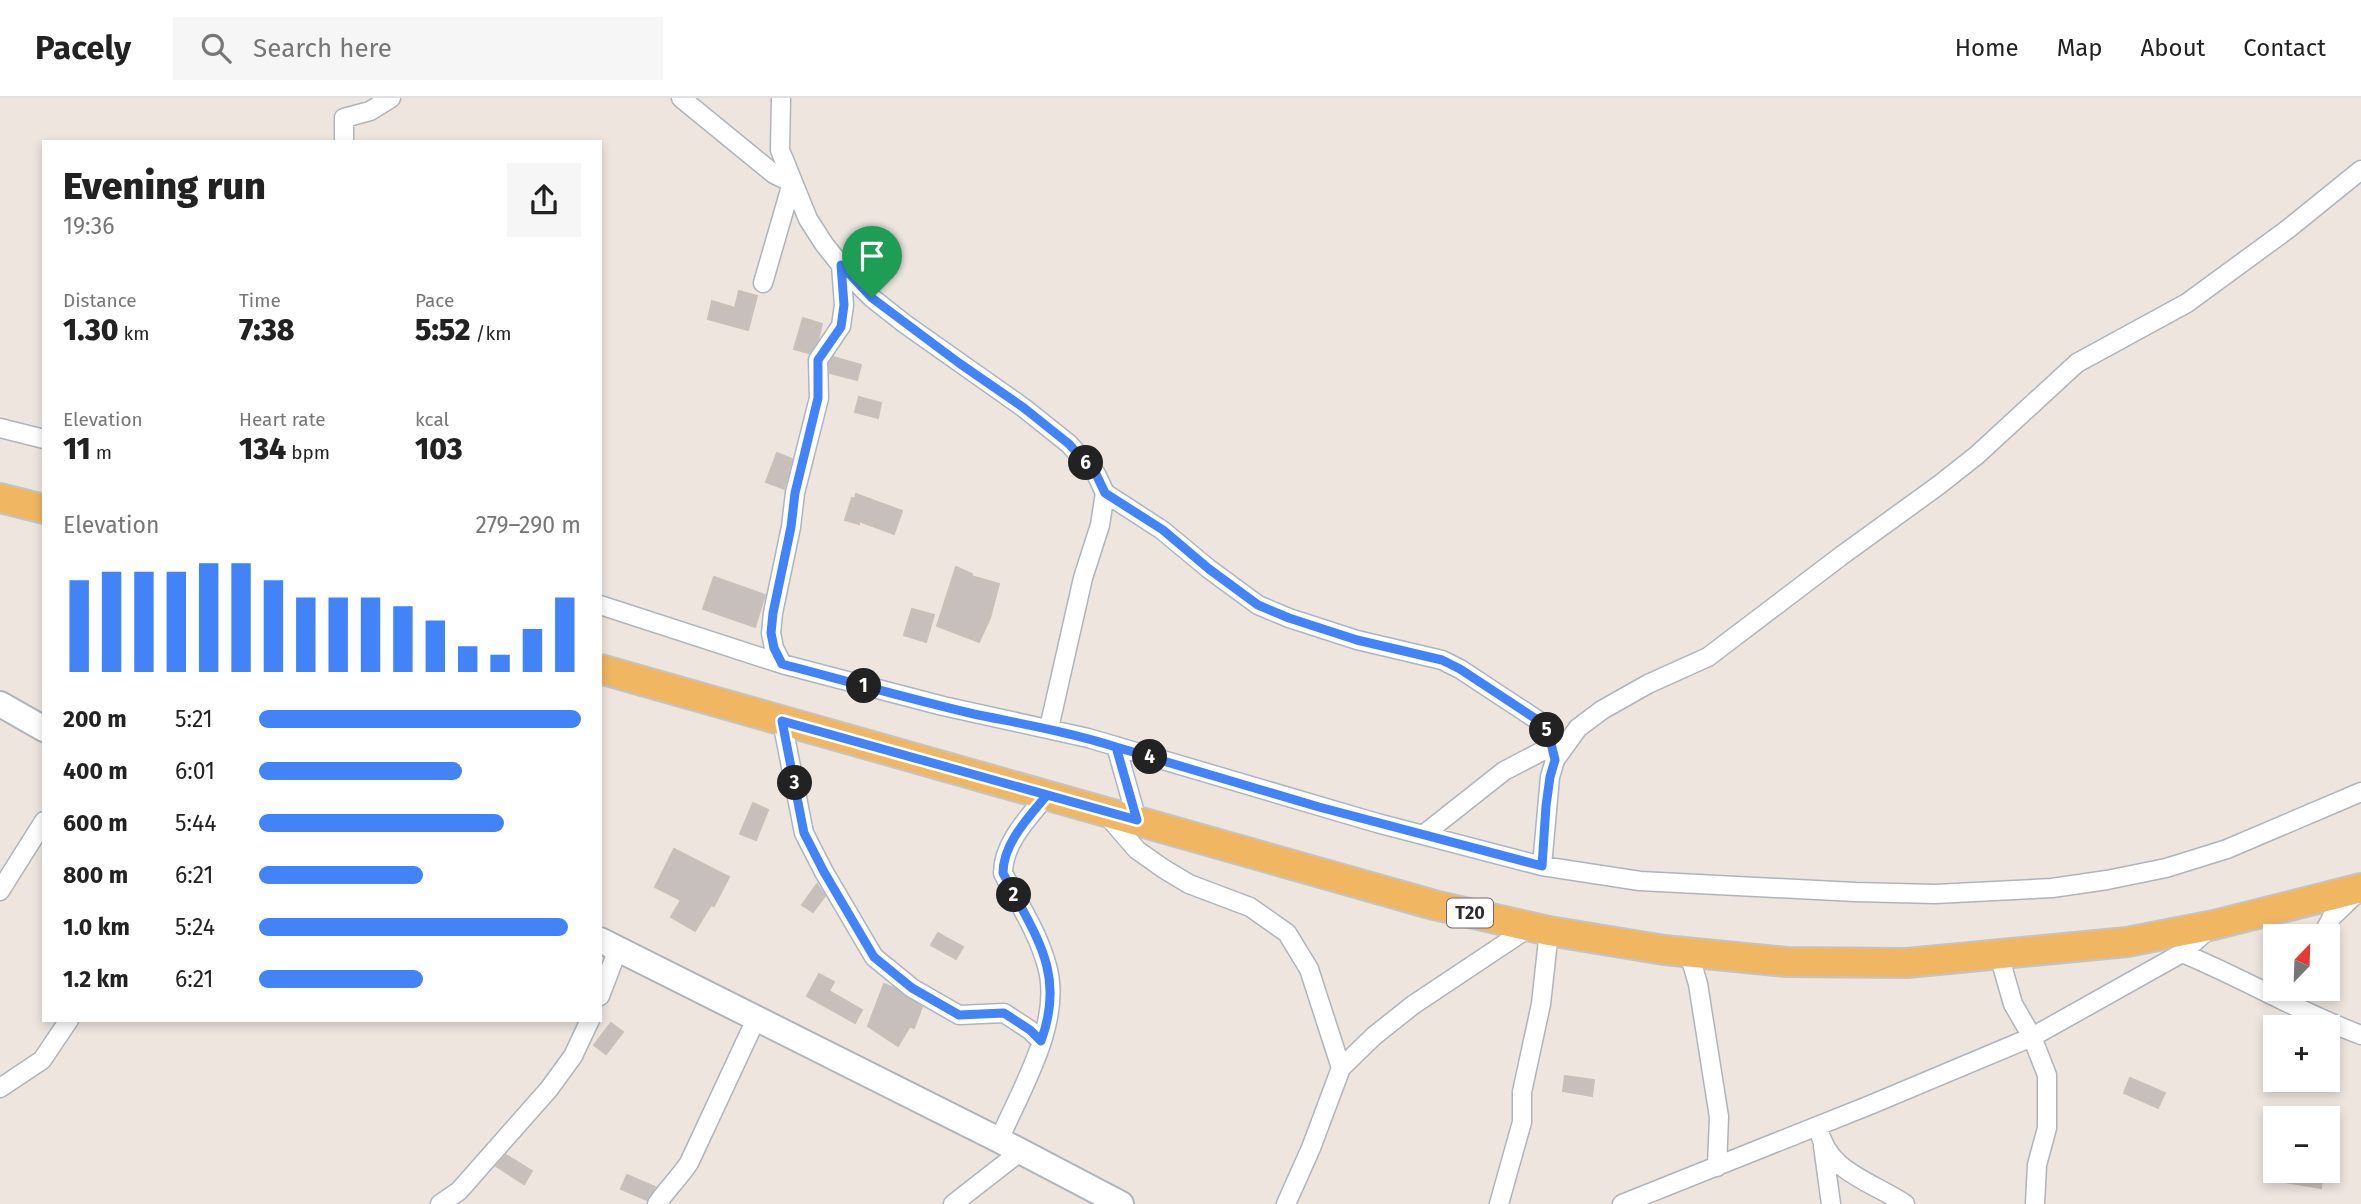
<!DOCTYPE html>
<html lang="en">
<head>
<meta charset="utf-8">
<style>
	:root { --surface:#fff; --page:#f6f6f6; --text:#222; --muted:#767676; --line:#e0e0e0; --accent:#4283f8 }
	body { margin:0; font-family:"Fira Sans",sans-serif; background:var(--page); color:var(--text); height:100vh; display:flex; flex-direction:column; font-size:26px; white-space:nowrap }
	* { box-sizing:border-box; margin:0 }
	p { font-size:23px; color:var(--muted) }
	.icon { flex:none; width:38px; height:38px; fill:none; stroke:currentColor; stroke-width:2; stroke-linecap:round; stroke-linejoin:round }
	.map { position:relative; flex:1; overflow:hidden }
	.drawer { position:absolute; left:42px; top:42px; width:560px; height:882px; display:flex; flex-direction:column; background:var(--surface); border-radius:0px; box-shadow:0 4px 10px #0003 }
	.drawer>* { flex:none }
	.needle { width:46px; rotate:23deg }
	.buttons { position:absolute; left:2263px; top:826px; display:grid; gap:14px }
	.buttons a { display:grid; place-items:center; width:77px; height:77px; border-radius:0px; background:var(--surface); box-shadow:0 4px 10px #0003; font-size:35px }
	.pin { position:absolute; display:grid; place-items:center; width:60px; height:60px; color:#fff; margin:-72px -30px; border-radius:50% 50% 50% 0; rotate:-45deg; box-shadow:0 0 7px #0007 }
	.pin .icon { rotate:45deg }
	.km { position:absolute; width:35px; height:35px; margin:-18px; border-radius:50%; background:#222; color:#fff; font-size:19px; line-height:35px; text-align:center }
	.round { display:grid; place-items:center; flex:none; width:74px; height:74px; border-radius:0px; background:var(--page) }
	.headline { display:flex; align-items:center; justify-content:space-between; height:119px; padding:0 21px }
	h1 { font-size:38px; font-weight:800; line-height:52px }
	.stats { display:grid; grid-template-columns:repeat(3,1fr); gap:10px; height:119px; padding:7px 21px }
	.stats div { display:grid; align-content:center }
	.stats b { font-size:30px; font-weight:800 }
	.stats small { font-size:19px; font-weight:400 }
	.stats p { font-size:19px }
	.chart { height:196px; padding:14px 21px }
	.chart p { display:flex; justify-content:space-between }
	.chart svg { width:100%; height:126px; margin-top:7px; stroke:var(--accent); stroke-width:6 }
	ul { padding:0 21px; list-style:none; font-size:23px }
	li { display:grid; grid-template-columns:112px 84px 1fr; align-items:center; height:52px }
	li i { height:18px; border-radius:9px; background:var(--accent) }
	header { display:flex; align-items:center; gap:42px; box-sizing:border-box; height:98px; padding:0 35px; background:var(--surface); border-bottom:2px solid var(--line) }
	header strong { font-size:33px }
	nav { display:flex; gap:38px; margin-inline-start:auto; font-size:24px }
	.search { width:490px; height:63px; background:var(--page); display:flex; align-items:center; gap:18px; box-sizing:border-box; padding:0 24px; border-radius:0px; color:var(--muted); font-size:26px }
	.map>svg:first-child { display:block }
</style>
</head>
<body>
<header>
<strong>Pacely</strong>
<div class="search"><svg class="icon" aria-label="search" viewBox="0 0 24 24"><circle cx="10" cy="10" r="6"/><path d="M15 15l6 6"/></svg>Search here</div>
<nav><a>Home</a><a>Map</a><a>About</a><a>Contact</a></nav>
</header>
<div class="map">
<svg width="2361" height="1106" viewBox="0 0 2361 1106">
	<rect width="100%" height="100%" fill="#eee5df"/>
	<path fill="#c6bfbb" stroke="#c9c0b8" stroke-width="2" d="M739,193l18,5 -9,34 -40,-11 4,-18 23,7z
		M803,220l19,6 -4,16 -9,13 -15,-4z
		M833,259l28,8 -4,15 -27,-7 -1,-10z
		M859,299l22,6 -3,15 -23,-6z
		M777,355l15,6 -8,30 -18,-7z
		M856,396l46,17 -8,23 -35,-13v3l-14,-4 7,-22 3,1z
		M956,469l16,7 -1,2 28,8 -9,34 -11,24 -42,-16z
		M714,479l51,18 -10,32 -52,-18z
		M912,511l22,6 -8,27 -22,-7z
		M753,705l15,7 -12,30 -16,-6z
		M674,751l55,28 -15,29 -3,-1 -16,26 -24,-14 10,-17 -26,-13z
		M817,786l8,12 -12,16 -11,-7z
		M938,835l25,14 -7,12 -25,-14z
		M819,876l15,8 -5,9 33,19 -7,13 -48,-27z
		M884,886l10,4 28,19 -8,21 -4,-2 -12,20 -30,-20z
		M611,925l12,9 -17,22 -12,-9z
		M1565,978l29,4 -2,16 -29,-5z
		M2130,980l35,15 -7,15 -34,-15z
		M506,1057l26,16 -8,13 -28,-18z
		M2266,1073h57l-2,17 -55,-9z
		M627,1077l28,12 -8,13 -26,-11z"/>
	<g fill="none" stroke-linecap="round" stroke-linejoin="round">
		<defs>
			<path id="street" d="M681,0l93,76 18,9 -29,100
				M781,0l-1,52 28,69 16,25 24,30 24,24 33,26 119,84 45,36 27,30 9,19 -5,32 -17,53 -34,150
				M344,44v-24l26,-7 21,-13
				M0,330l44,11
				M1105,395l57,37 47,39 49,36 31,13 68,22 85,20 18,9 82,54 7,12 6,25
				M600,507l182,59 161,42 145,32 289,85 165,43 98,15 215,11 80,2 117,-6 55,-8 59,-12 61,-19 134,-57
				M782,566l-8,-16 -3,-15 2,-20 18,-86 4,-34 24,-95 -1,-38 23,-34 3,-21 -3,-40
				M782,623l22,112 20,39 50,85 38,31 47,27 45,-2 26,17 11,11
				M1116,648l21,74
				M1105,715l32,37 27,19 25,15 61,23 37,26 22,36 32,99
				M1423,737l81,-64 46,-24
				M1542,768l8,-89 5,-17 23,-32 24,-18 46,-26 60,-27 133,-101 98,-71 38,-30 100,-92 110,-60 101,-74 73,-59
				M0,793l44,-70
				M2322,838l10,-19 26,-25
				M1689,855l9,31 21,133 -2,50
				M2182,855c61,25 117,59 179,82
				M1999,857l14,49 19,33 15,38v53l-10,37 -2,39
				M600,898l18,-47
				M0,990l42,-28 27,-40
				M1818,1028c8,46 53,55 87,78
				M999,1042c22,-51 64,-118 48,-174 -9,-34 -29,-63 -44,-93 0,-30 26,-56 44,-78
				M1823,1048l8,58
				M440,1106l19,-13 90,-102 24,-33 17,-36
				M657,1106c10,-15 22,-26 32,-41l68,-146
				M953,1106l68,-53
				M1286,1106l25,-56 30,-80 33,-32 39,-31 117,-78
				M1499,1106l23,-82v-30l19,-88 8,-73
				M1622,1106l248,-99 162,-68 150,-84 27,-24"/>
			<path id="secondary" d="M0,606l44,25
				M600,842l399,200 122,64"/>
			<path id="primary" d="M0,400l44,11
				M600,571l834,236 115,26 115,19 123,12 120,1 220,-21 87,-17 147,-37"/>
		</defs>
		<use href="#street" stroke="#afb4bc" stroke-width="21"/>
		<use href="#secondary" stroke="#afb4bc" stroke-width="28"/>
		<use href="#primary" stroke="#c4c4c4" stroke-width="32"/>
		<use href="#street" stroke="#fff" stroke-width="18"/>
		<use href="#secondary" stroke="#fff" stroke-width="24"/>
		<use href="#primary" stroke="#f0b662" stroke-width="28"/>
	</g>
	<g fill="none" stroke-linecap="round" stroke-linejoin="round">
		<defs>
			<path id="route" d="M872,200l-31,-33 3,40 -3,22 -23,33v38l-23,95 -4,34 -18,86 -2,20 3,15 8,16c64,17 128,35 192,50 48,10 95,18 142,33l21,73 -90,-25c-18,22 -44,48 -44,78 30,60 64,98 38,168l-11,-11 -26,-17 -45,2 -47,-27 -38,-31 -50,-85 -20,-39 -22,-112c118,33 237,66 355,99l-21,-73 203,60 223,59 4,-60 4,-29 5,-17 -6,-25 -7,-12 -82,-54 -18,-9 -85,-20 -68,-22 -31,-13 -49,-36 -46,-39 -58,-37 -9,-19 -27,-30 -45,-36 -65,-45 -87,-65"/>
		</defs>
		<use href="#route" stroke="#fff" stroke-width="14"/>
		<use href="#route" stroke="#4283f8" stroke-width="9"/>
	</g>
	<g text-anchor="middle" dominant-baseline="central" stroke-width="7" stroke-linejoin="round" paint-order="stroke">
		<rect fill="#fff" stroke="#6b6b6b" stroke-width="2" x="1447" y="800.5" width="46" height="29" rx="5"/>
		<g font-size="18" font-weight="bold" fill="#2c2c2c">
			<text x="1470" y="815">T20</text>
		</g>
	</g>
</svg>
<div class="buttons">
<a><svg class="needle" viewBox="-14 -14 28 28"><path d="M0-13l5 13h-10z" fill="#e53935"/><path d="M0 13l5-13h-10z" fill="#767676"/></svg></a>
<a>+</a>
<a>−</a>
</div>
<div class="pin" style="left:872px;top:200px;background:#1e9e55"><svg class="icon" aria-label="arrive" viewBox="0 0 24 24"><path d="M6 21V4h12l-3 4 3 4H6"/></svg></div>
<b class="km" style="left:864px;top:588px">1</b>
<b class="km" style="left:1014px;top:797px">2</b>
<b class="km" style="left:795px;top:685px">3</b>
<b class="km" style="left:1150px;top:659px">4</b>
<b class="km" style="left:1547px;top:632px">5</b>
<b class="km" style="left:1086px;top:365px">6</b>
<section class="drawer">
<div class="headline"><div><h1>Evening run</h1><p>19:36</p></div><a class="round"><svg class="icon" aria-label="share" viewBox="0 0 24 24"><path d="M12 15V3M7 8l5-5 5 5M5 13v7h14v-7"/></svg></a></div>
<div class="stats">
<div><p>Distance</p><b>1.30<small> km</small></b></div>
<div><p>Time</p><b>7:38</b></div>
<div><p>Pace</p><b>5:52<small> /km</small></b></div>
</div>
<div class="stats">
<div><p>Elevation</p><b>11<small> m</small></b></div>
<div><p>Heart rate</p><b>134<small> bpm</small></b></div>
<div><p>kcal</p><b>103</b></div>
</div>
<div class="chart"><p><span>Elevation</span>279–290 m</p>
<svg viewBox="0 0 160 44" preserveAspectRatio="none"><path d="M5 44V12M15 44V9M25 44V9M35 44V9M45 44V6M55 44V6M65 44V12M75 44V18M85 44V18M95 44V18M105 44V21M115 44V26M125 44V35M135 44V38M145 44V29M155 44V18"/></svg>
</div>
<ul>
<li><b>200 m</b>5:21<i style="width:100%"></i></li>
<li><b>400 m</b>6:01<i style="width:63%"></i></li>
<li><b>600 m</b>5:44<i style="width:76%"></i></li>
<li><b>800 m</b>6:21<i style="width:51%"></i></li>
<li><b>1.0 km</b>5:24<i style="width:96%"></i></li>
<li><b>1.2 km</b>6:21<i style="width:51%"></i></li>
</ul>
</section>
</div>
</body>
</html>
